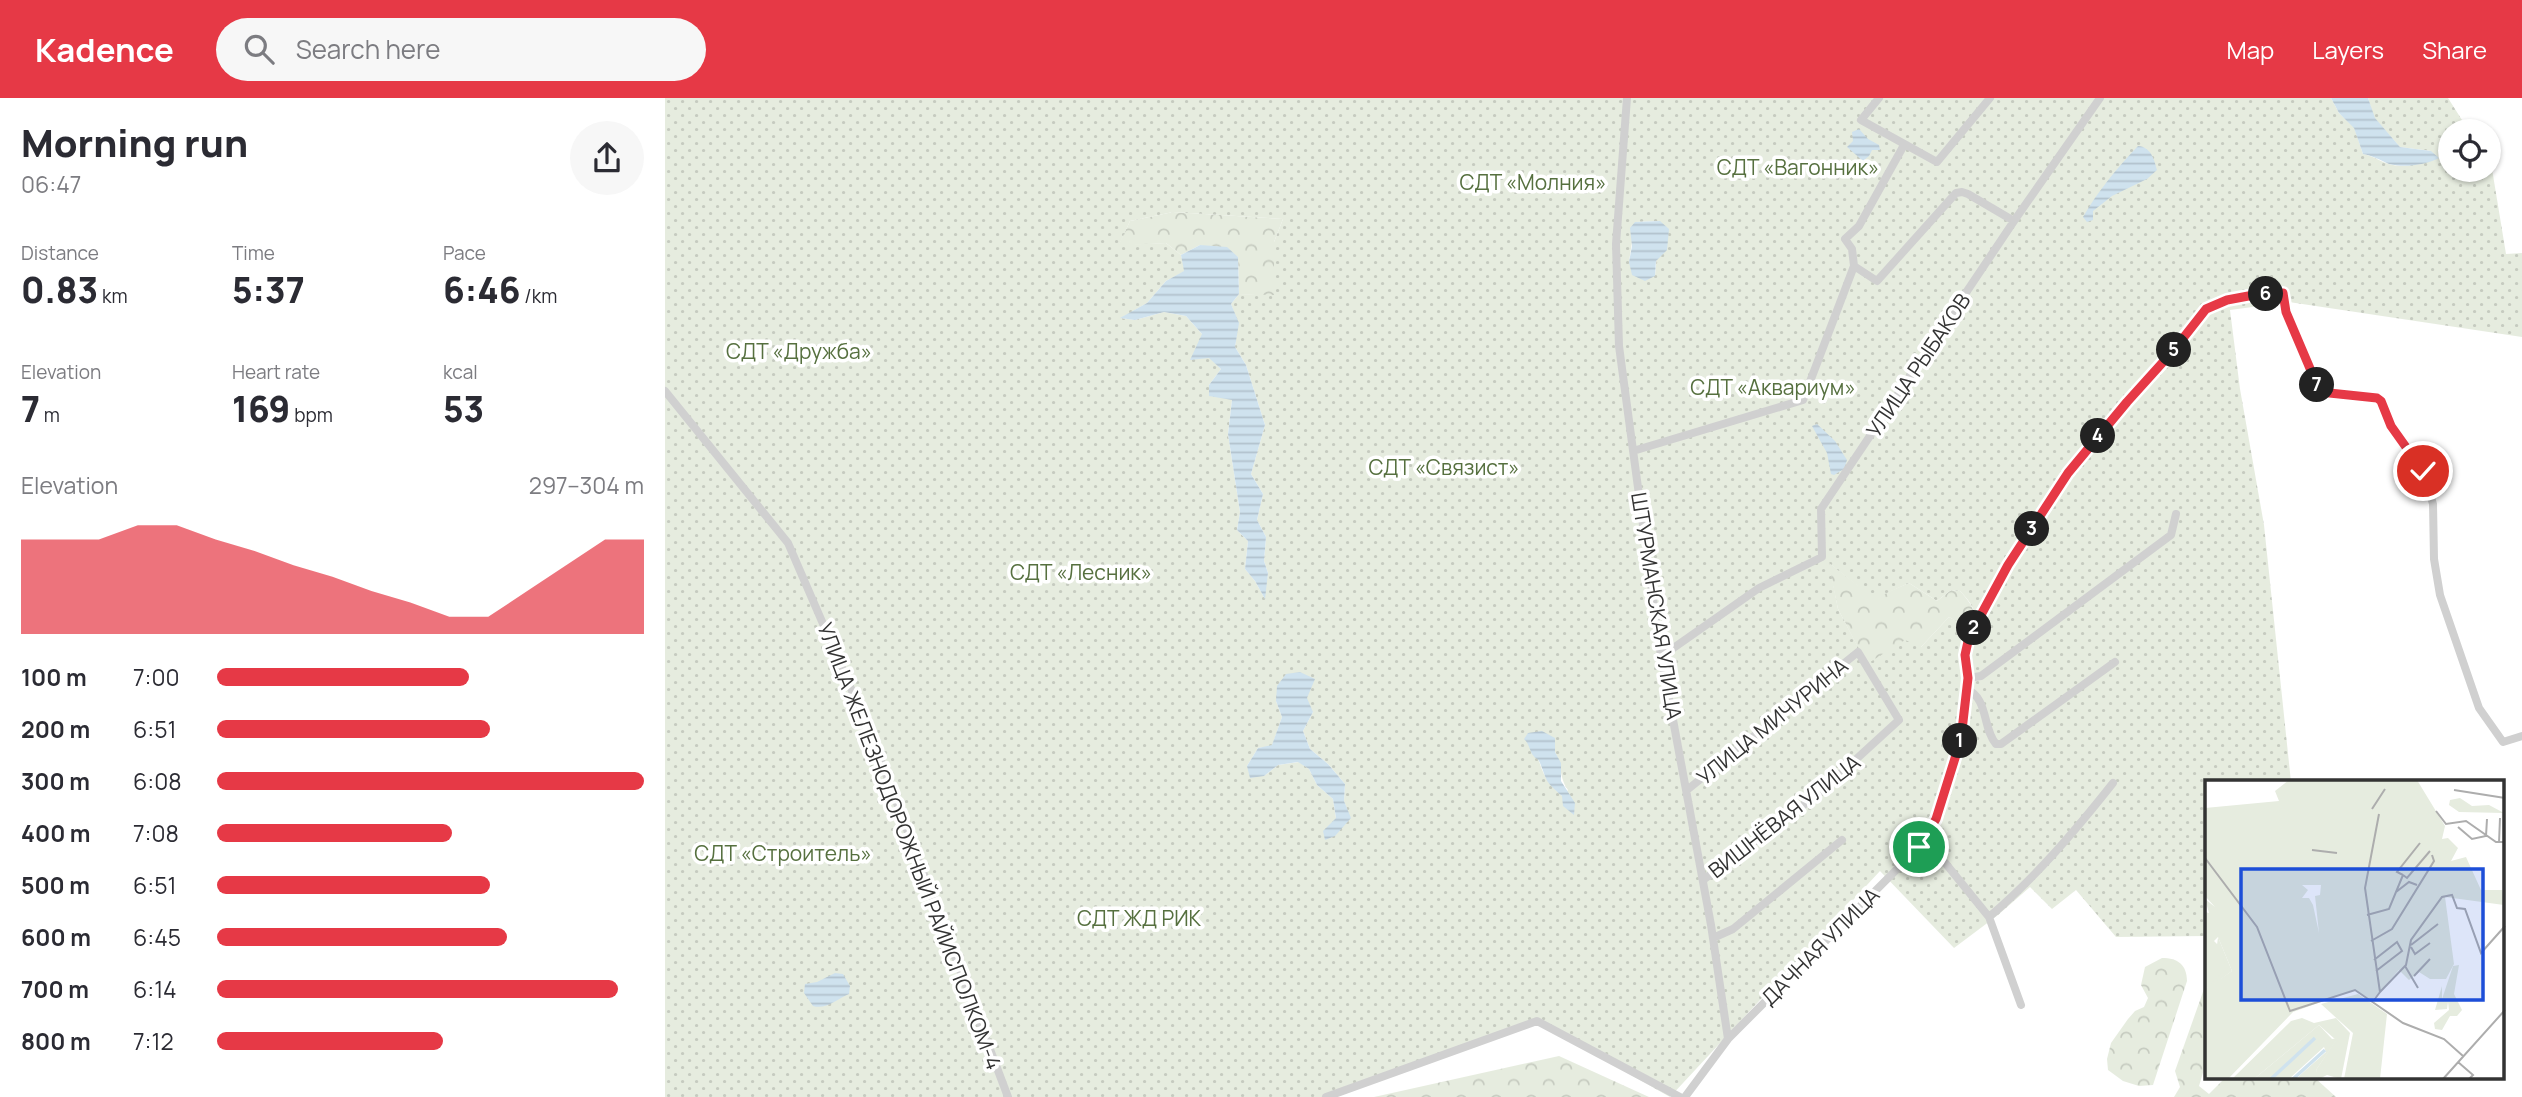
<!DOCTYPE html>
<html lang="en">
<head>
<meta charset="utf-8">
<style>
	:root { --surface:#fff; --page:#f7f7f7; --text:#2b2b33; --muted:#7c7c81; --accent:#e63946 }
	body { margin:0; font-family:Manrope,sans-serif; background:var(--page); color:var(--text); height:100vh; display:flex; flex-direction:column; font-size:26px; white-space:nowrap }
	* { box-sizing:border-box; margin:0 }
	p { font-size:23px; color:var(--muted) }
	.icon { flex:none; width:38px; height:38px; fill:none; stroke:currentColor; stroke-width:2; stroke-linecap:round; stroke-linejoin:round }
	.map { position:relative; flex:1; overflow:hidden }
	.side { display:flex; flex-direction:column; background:var(--surface); width:665px }
	.side>* { flex:none }
	.buttons { position:absolute; left:1773px; top:21px; display:grid; gap:14px }
	.buttons a { display:grid; place-items:center; width:63px; height:63px; border-radius:50%; background:var(--surface); box-shadow:0 2px 5px #0004; font-size:35px }
	.pin { position:absolute; display:grid; place-items:center; width:60px; height:60px; color:#fff; margin:-30px; border:4px solid #fff; border-radius:50%; box-shadow:0 2px 7px #0007 }
	.km { position:absolute; width:35px; height:35px; margin:-18px; border-radius:50%; background:#222; color:#fff; font-size:19px; line-height:35px; text-align:center }
	.round { display:grid; place-items:center; flex:none; width:74px; height:74px; border-radius:37px; background:var(--page) }
	.head { display:flex; align-items:center; justify-content:space-between; height:119px; padding:0 21px }
	h1 { font-size:38px; font-weight:800; line-height:52px }
	.metrics { display:grid; grid-template-columns:repeat(3,1fr); gap:10px; height:119px; padding:7px 21px }
	.metrics div { display:grid; align-content:center }
	.metrics b { font-size:35px; font-weight:800 }
	.metrics small { font-size:19px; font-weight:400 }
	.metrics p { font-size:19px }
	.chart { height:196px; padding:14px 21px }
	.chart p { display:flex; justify-content:space-between }
	.chart svg { width:100%; height:126px; margin-top:7px; fill:var(--accent); opacity:.7 }
	ul { padding:0 21px; list-style:none; font-size:23px }
	li { display:grid; grid-template-columns:112px 84px 1fr; align-items:center; height:52px }
	li i { height:18px; border-radius:9px; background:var(--accent) }
	header { display:flex; align-items:center; gap:42px; box-sizing:border-box; height:98px; padding:0 35px; background:var(--accent); color:#fff }
	header strong { font-size:33px }
	nav { display:flex; gap:38px; margin-inline-start:auto; font-size:24px }
	.search { width:490px; height:63px; background:var(--page); display:flex; align-items:center; gap:18px; box-sizing:border-box; padding:0 24px; border-radius:38px; color:var(--muted); font-size:26px }
	main { display:flex; flex:1; min-height:0 }
	.map>svg:first-child { display:block }
</style>
</head>
<body>
<header>
<strong>Kadence</strong>
<div class="search"><svg class="icon" aria-label="search" viewBox="0 0 24 24"><circle cx="10" cy="10" r="6"/><path d="M15 15l6 6"/></svg>Search here</div>
<nav><a>Map</a><a>Layers</a><a>Share</a></nav>
</header>
<main>
<section class="side">
<div class="head"><div><h1>Morning run</h1><p>06:47</p></div><a class="round"><svg class="icon" aria-label="share" viewBox="0 0 24 24"><path d="M12 15V3M7 8l5-5 5 5M5 13v7h14v-7"/></svg></a></div>
<div class="metrics">
<div><p>Distance</p><b>0.83<small> km</small></b></div>
<div><p>Time</p><b>5:37</b></div>
<div><p>Pace</p><b>6:46<small> /km</small></b></div>
</div>
<div class="metrics">
<div><p>Elevation</p><b>7<small> m</small></b></div>
<div><p>Heart rate</p><b>169<small> bpm</small></b></div>
<div><p>kcal</p><b>53</b></div>
</div>
<div class="chart"><p><span>Elevation</span>297–304 m</p>
<svg viewBox="0 0 160 44" preserveAspectRatio="none"><path d="M0 44V11L10 11L20 11L30 6L40 6L50 11L60 15L70 20L80 24L90 29L100 33L110 38L120 38L130 29L140 20L150 11L160 11V44z"/></svg>
</div>
<ul>
<li><b>100 m</b>7:00<i style="width:59%"></i></li>
<li><b>200 m</b>6:51<i style="width:64%"></i></li>
<li><b>300 m</b>6:08<i style="width:100%"></i></li>
<li><b>400 m</b>7:08<i style="width:55%"></i></li>
<li><b>500 m</b>6:51<i style="width:64%"></i></li>
<li><b>600 m</b>6:45<i style="width:68%"></i></li>
<li><b>700 m</b>6:14<i style="width:94%"></i></li>
<li><b>800 m</b>7:12<i style="width:53%"></i></li>
</ul>
</section>
<div class="map">
<svg width="1857" height="999" viewBox="0 0 1857 999">
	<defs>
		<pattern id="forest-crowns" width="20" height="18" patternUnits="userSpaceOnUse" patternTransform="scale(1.75)"><rect width="20" height="18" fill="#e6ecdf"/><path d="M2 6a3 3 0 1 1 6 0M12 15a3 3 0 1 1 6 0" fill="none" stroke="#c6cbc0"/></pattern>
		<pattern id="garden-dots" width="8" height="8" patternUnits="userSpaceOnUse" patternTransform="scale(1.75)"><rect width="8" height="8" fill="#e6ecdf"/><path d="M2 2h.1M6 6h.1" fill="none" stroke="#c6cbc0" stroke-width="1.8" stroke-linecap="round"/></pattern>
		<pattern id="water-rules" width="6" height="5" patternUnits="userSpaceOnUse" patternTransform="scale(1.75)"><rect width="6" height="5" fill="#cfe2ee"/><path d="M0 2.5h6" fill="none" stroke="#b2c2cd"/></pattern>
	</defs>
	<rect width="100%" height="100%" fill="#fff"/>
	<path fill="url(#forest-crowns)" d="M508,114l110,7 -9,23v54l-35,-2 -1,-37 -38,-12 -19,10 -15,-12 -48,3 12,-25z
		M1163,464l46,36 35,-15 28,18 14,-11 9,1c11,12 19,22 10,38l-21,-12 -28,30 -54,18 -29,-56z
		M1497,860c16,0 25,7 25,23l-34,104 -14,1 -16,-5 -15,-11 -1,-11 4,-16 17,-24 7,-8 9,-4 4,-9 -7,-13 4,-18z
		M1539,891l3,2v68l-8,27 10,8 16,-16h90l21,19h-162l6,-10 -5,-16z
		M894,958l90,41h-276h1z"/>
	<path fill="url(#garden-dots)" fill-rule="evenodd" d="M0,0h1666l8,15 15,14 9,27c11,2 19,9 30,11 8,2 17,0 25,-1l13,-13 -31,-4 -26,-29 -6,-20h80l21,33h-19v39h39v-5l1,4h2l14,85 16,-1v84l-233,-35 -59,8 10,79 24,136 27,257h-84v154l-91,1 -40,-47 -24,19 -22,-22 -32,28 -44,33 -74,-77 -210,226 -131,-74 -205,74h-669zM508,114l110,7 -9,23v53l-35,-1 -8,10 7,19 -3,24 11,18 19,60 -14,49 12,20 -6,26 9,17 -2,24 4,12 -4,24 -9,-16 -10,-12 3,-28 -11,-11 3,-18 -12,-78 4,-34 -23,-15 12,-16 -12,-12 -7,-23 -16,-18 -22,-4 -29,8 -14,-2 26,-15 19,-22 19,-10 -4,-16 -15,-12 -47,2 11,-24zM995,123l-5,55 -26,-14 6,-40zM1164,465l45,36 35,-16 28,18 14,-11 9,1c11,12 20,22 10,37l-21,-11 -28,30 -16,-7 -38,24 -29,-55zM611,603l37,11 -10,19 7,18 18,15 17,20 -1,17 6,17h-14l-3,-19 -16,-14 -8,-16 -10,-7 -21,3 -14,11 -17,-10 11,-18 14,-2 10,-29zM864,646l26,8c7,13 4,26 13,38l-6,6c-12,-11 -17,-17 -22,-32 -2,-7 -8,-12 -11,-20z"/>
	<path fill="url(#water-rules)" d="M1666,0h37l7,20 25,29 31,4 8,7c-13,7 -35,10 -50,6 -9,-4 -16,-8 -26,-10l-9,-26 -15,-15z
		M1194,31l9,10 11,6 1,5h-8l-3,6 -6,5 -16,-14 6,-6 -1,-9z
		M1473,48c13,1 16,13 19,24l-10,9 -35,17 -19,15v9l-6,2 -4,-5c15,-26 34,-49 55,-71z
		M995,123l9,8 -2,21 -11,11 -1,15 -10,5 -13,-6 -3,-13 3,-16 -2,-18 5,-6z
		M535,147l27,2 11,10 1,37 -8,10 8,19 -4,24 11,18 19,60 -14,49 12,20 -6,26 9,17 -2,24 4,12 -3,26 -10,-18 -10,-12 3,-28 -11,-11 3,-18 -12,-78 4,-34 -23,-4v-11l12,-16 -12,-11 -19,2 12,-26 -16,-18 -22,-4 -29,8 -15,-2 27,-15 19,-22 18,-10 -3,-16z
		M1152,326l18,17 12,19 -3,9 -10,6 -3,-1 -4,-21 -15,-27z
		M635,574l15,7 -8,19 6,14 -10,19 7,18 18,15 17,20 -1,17 7,17 -16,18 -10,4 -2,-9 13,-13 -3,-19 -16,-14 -8,-16 -11,-7 -20,3 -14,11 -14,2 -3,-12 11,-18 14,-3 10,-28 -6,-16 1,-15 9,-12z
		M877,633l13,7v14l6,11v18l14,22 -1,12 -11,-9 -1,-10c-17,-15 -14,-13 -22,-33 -3,-7 -3,-2 -8,-9 -3,-6 -3,-10 -8,-15l4,-6z
		M170,875l8,1 7,12 -1,8c-12,5 -23,16 -36,12l-9,-13 1,-9 12,-2z"/>
	<g fill="none" stroke-linecap="round" stroke-linejoin="round">
		<path stroke="#d0d0d0" stroke-width="8" d="M962,0l-11,146 3,102 40,298 52,281 17,114 -43,58
			M1214,0l-18,22 76,42 53,-64
			M1189,168l23,15 79,-88 6,-1 6,2 46,27
			M0,293l123,152 84,194 136,360
			M968,353l170,-51 51,-134 -2,-17 -7,-10 14,-13 45,-81
			M994,546l13,5 87,-61 63,-31 -1,-48 193,-288 86,-123
			M1303,580l13,-2 190,-141 5,-21
			M1301,591c23,9 16,39 30,55h5l114,-82
			M1022,692l171,-138 41,68 -82,75 -114,85
			M1260,740l64,79 32,88
			M1324,819c47,-40 86,-86 124,-134
			M1048,840l20,-9 109,-89
			M1063,941l191,-192 17,-28 25,-80 7,-61 -3,-23 2,-13 41,-77 60,-92 59,-71 46,-51 33,-42 21,-9 32,-6 24,-1 3,19 34,80 51,4 10,5 7,20 37,55 8,28 1,55 6,36 39,113 24,34 19,-6
			M661,999l211,-76 143,76"/>
	</g>
	<g fill="none" stroke-linecap="round" stroke-linejoin="round">
		<defs>
			<path id="route" d="M1254,749l17,-28 25,-80 7,-61 -3,-23 4,-18 39,-72 60,-92 59,-71 46,-51 33,-42 21,-9 32,-6 24,-1 3,19 34,80 57,6 4,3 10,25 32,45"/>
		</defs>
		<use href="#route" stroke="#fff" stroke-width="14"/>
		<use href="#route" stroke="#e63946" stroke-width="9"/>
	</g>
	<g text-anchor="middle" dominant-baseline="central" stroke-width="7" stroke-linejoin="round" paint-order="stroke">
		<g font-size="21" fill="#56703f" stroke="#fff">
			<text x="1133" y="69">СДТ «Вагонник»</text>
			<text x="868" y="84">СДТ «Молния»</text>
			<text x="134" y="253">СДТ «Дружба»</text>
			<text x="1108" y="289">СДТ «Аквариум»</text>
			<text x="779" y="369">СДТ «Связист»</text>
			<text x="416" y="474">СДТ «Лесник»</text>
			<text x="118" y="755">СДТ «Строитель»</text>
			<text x="474" y="820">СДТ ЖД РИК</text>
		</g>
		<g font-size="21" fill="#333" stroke="#fff">
			<text transform="translate(1253 267) rotate(-56)">УЛИЦА РЫБАКОВ</text>
			<text transform="translate(992 508) rotate(81)">ШТУРМАНСКАЯ УЛИЦА</text>
			<text transform="translate(1107 623) rotate(-39)">УЛИЦА МИЧУРИНА</text>
			<text transform="translate(1119 718) rotate(-38)">ВИШНЁВАЯ УЛИЦА</text>
			<text transform="translate(245 748) rotate(69)">УЛИЦА ЖЕЛЕЗНОДОРОЖНЫЙ РАЙИСПОЛКОМ-4</text>
			<text transform="translate(1155 848) rotate(-45)">ДАЧНАЯ УЛИЦА</text>
		</g>
	</g>
	<g transform="translate(1540 682)">
		<rect width="299" height="299" fill="#fff"/>
		<path d="M114,245l13,14 6,-1 -22,32 4,8 -22,-1 28,-25 -2,-5 -35,32h-35z" fill="#e6ecdf"/>
		<path d="M255,18l12,8 17,-1 15,8 -45,-1 -10,-7 1,-5zM13,157l14,34 -26,19 7,-13zM254,185l-5,29 8,16 -5,6h-7l-8,14 -7,-1 -1,-6 15,-13 -1,-8 -1,7 -12,1 7,-24v13l11,-33zM153,214l29,20 -7,65h-36l9,-46 -32,-29zM97,238l12,5 22,-5 14,15 -9,46 -14,-4 -8,4 -3,-9 20,-30 -17,-15 -65,54h-22l59,-58z" fill="#e6ecdf"/>
		<path d="M84,0h128l28,46 -3,13 6,-1 10,10 -7,13 15,-4 15,33h21l2,15 -59,-8 9,67 -8,15h-16l-11,-7 -10,8 -10,-10 -27,30 -18,-10 -61,22 -65,67h-23v-167l4,1 -4,-14 10,8 -10,-11v-88l74,-7 -4,-10zM97,105h19l-1,10 -5,1 4,37 -6,-28 -4,-7h-7l6,-8zM13,157l14,34 -25,17 18,-19 -3,-20 -8,-8z" fill="#e6ecdf" fill-rule="evenodd"/>
		<path fill="none" stroke="#cfe2ee" stroke-width="3.5" d="M66,299l44,-41M88,299l32,-29"/>
		<path fill="none" stroke="#adadad" stroke-width="2" d="M249,10l51,8M167,29l13,-20M231,31l10,13 20,-3 30,21h9M253,47l14,12 14,-3 1,-17M294,63l1,-25M107,70l25,3M0,78l52,69 33,84 65,-21 48,33 41,16 19,17M198,95l-6,-3 23,-29M198,95l4,3 23,-27M191,112l13,-10 8,3M162,135l22,-6 14,-34M166,161l21,-12 42,-68 -2,-6M206,165l27,-21M206,167l4,7 15,-11M169,180l23,-18 5,9 -26,20M200,186l13,22M209,196l16,-17M175,212l26,-27 5,-25 31,-43 10,-2 5,13 8,1 16,44 24,-27M169,220l6,-8 -15,-104 14,-74M253,282l15,13 -4,4M238,299l62,-69"/>
		<path fill="#1d4ed8" fill-opacity="0.15" stroke="#1d4ed8" stroke-width="3.5" d="M36,89h242v131h-242z"/>
		<rect width="299" height="299" fill="none" stroke="#333" stroke-width="3.5"/>
	</g>
</svg>
<div class="buttons">
<a><svg class="icon" aria-label="locate" viewBox="0 0 24 24"><circle cx="12" cy="12" r="6"/><path d="M12 2v4M12 18v4M2 12h4M18 12h4"/></svg></a>
</div>
<div class="pin" style="left:1254px;top:749px;background:#1e9e55"><svg class="icon" aria-label="arrive" viewBox="0 0 24 24"><path d="M6 21V4h12l-3 4 3 4H6"/></svg></div>
<div class="pin" style="left:1758px;top:373px;background:#d93025"><svg class="icon" aria-label="check" viewBox="0 0 24 24"><path d="M5 12l5 5 9-10"/></svg></div>
<b class="km" style="left:1295px;top:643px">1</b>
<b class="km" style="left:1309px;top:530px">2</b>
<b class="km" style="left:1367px;top:431px">3</b>
<b class="km" style="left:1433px;top:338px">4</b>
<b class="km" style="left:1509px;top:252px">5</b>
<b class="km" style="left:1601px;top:196px">6</b>
<b class="km" style="left:1652px;top:287px">7</b>
</div>
</main>
</body>
</html>
